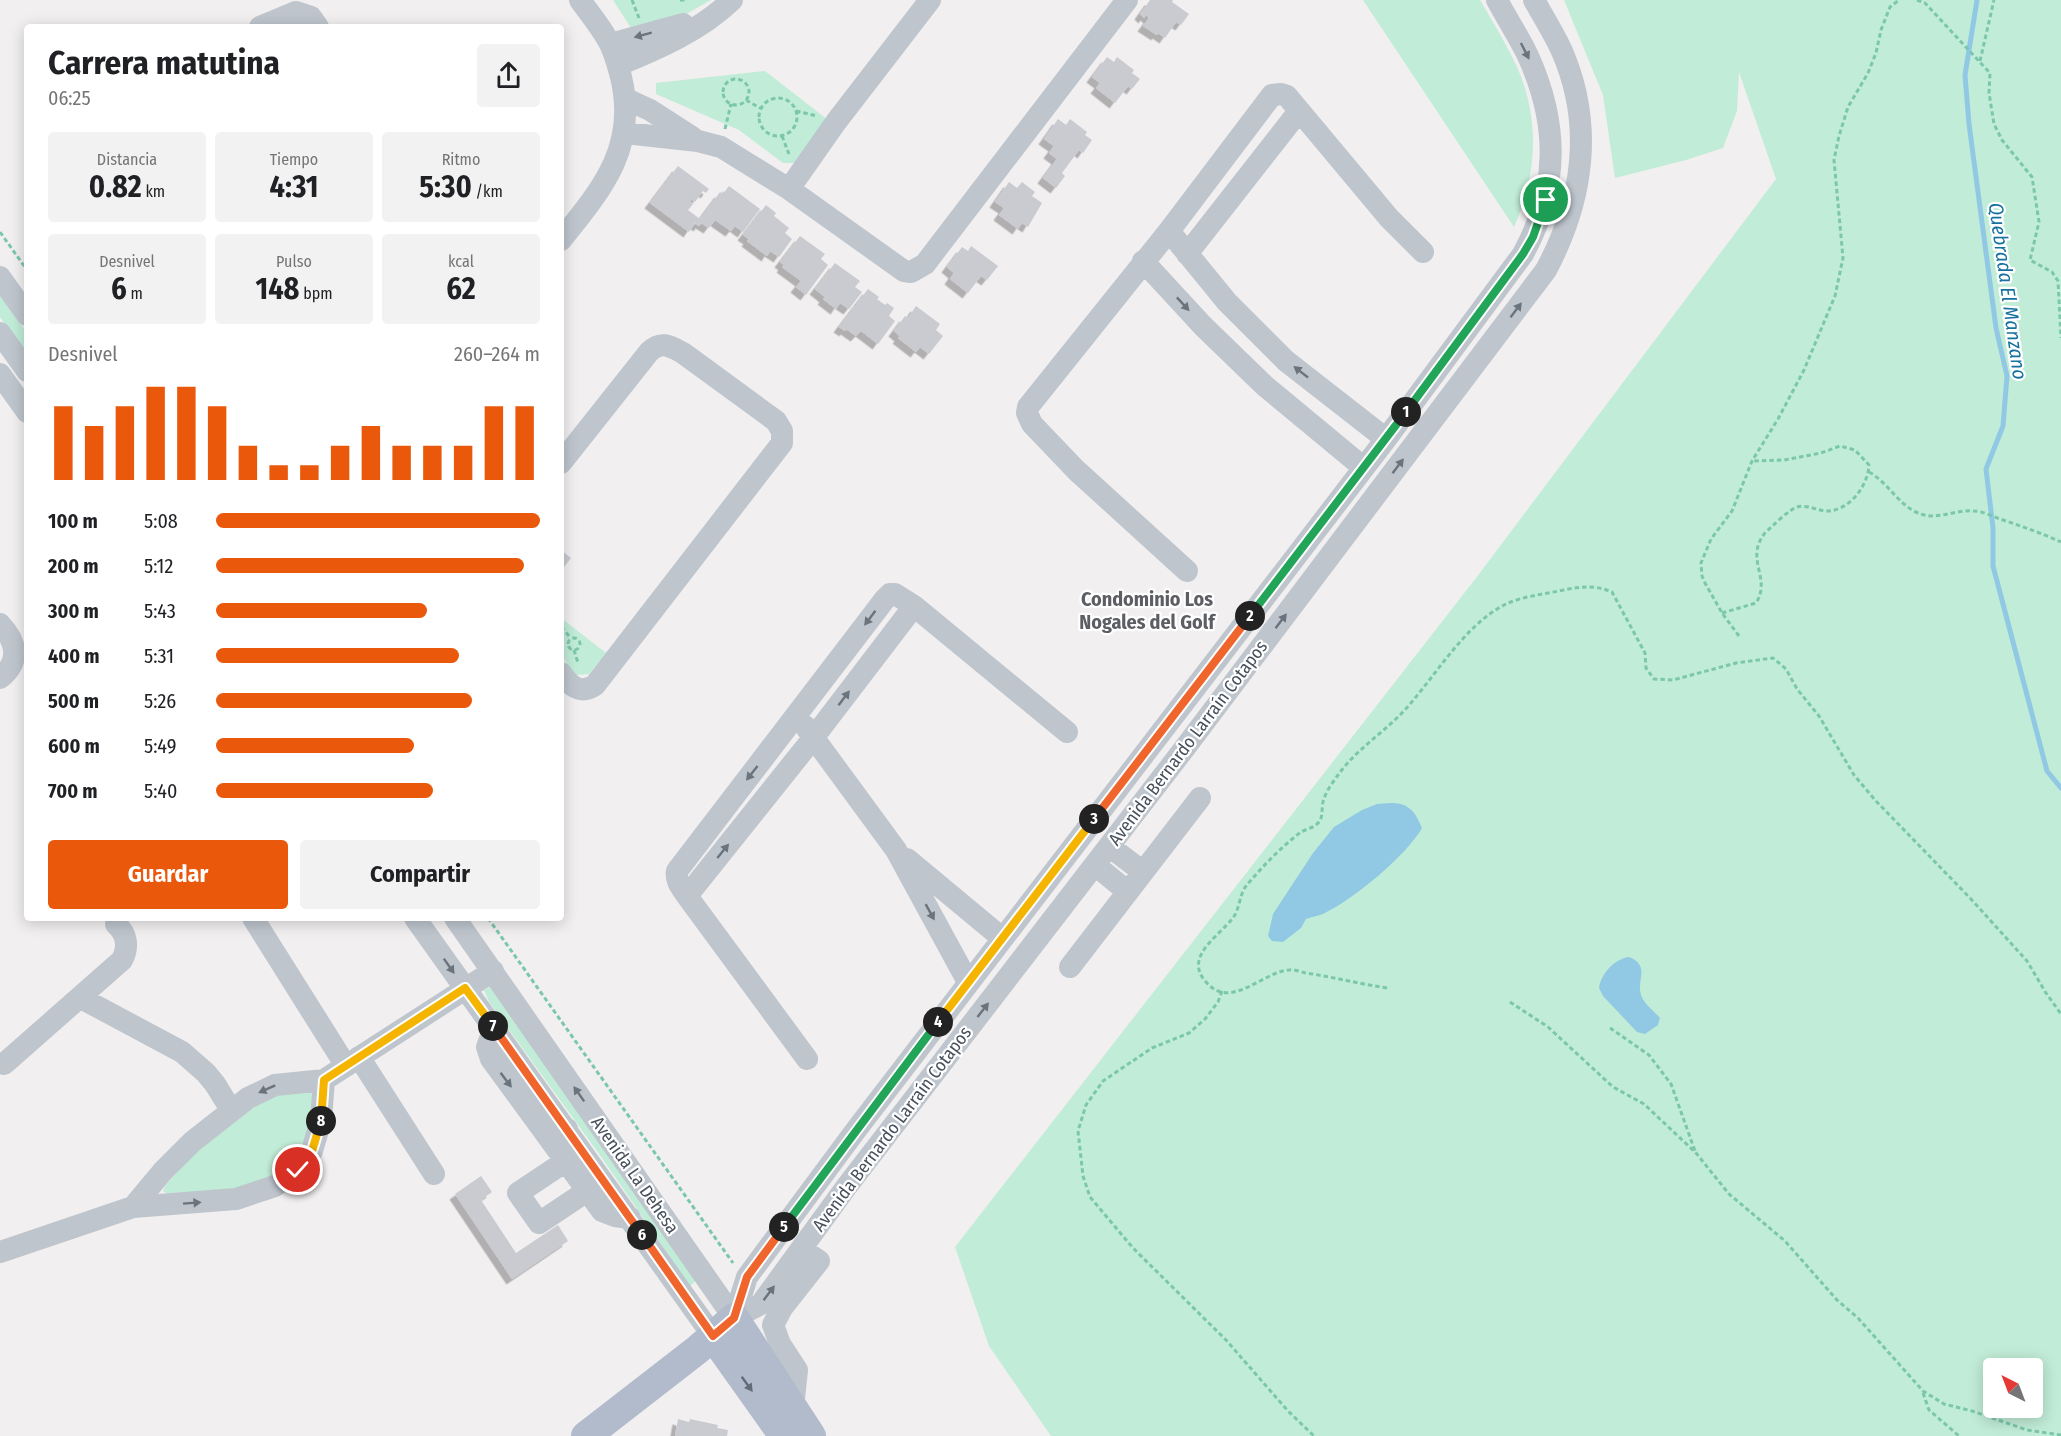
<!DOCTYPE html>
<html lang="es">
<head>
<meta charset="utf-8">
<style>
	:root { --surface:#fff; --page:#f2f2f2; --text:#202124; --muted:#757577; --accent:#ea580c }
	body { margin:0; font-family:"Fira Sans Condensed",sans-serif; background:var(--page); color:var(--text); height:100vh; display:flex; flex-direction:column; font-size:22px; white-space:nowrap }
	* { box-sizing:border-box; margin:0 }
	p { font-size:20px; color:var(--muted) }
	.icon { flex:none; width:33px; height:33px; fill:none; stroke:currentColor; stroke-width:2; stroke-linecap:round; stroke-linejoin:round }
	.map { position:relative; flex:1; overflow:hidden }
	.sheet { position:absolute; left:24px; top:24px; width:540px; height:897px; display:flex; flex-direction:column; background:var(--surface); border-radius:6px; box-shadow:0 3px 15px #0003 }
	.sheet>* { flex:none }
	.needle { width:39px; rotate:318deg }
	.tools { position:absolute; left:1983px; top:1358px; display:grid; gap:12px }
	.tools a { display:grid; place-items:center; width:60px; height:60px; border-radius:6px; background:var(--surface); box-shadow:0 3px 15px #0003; font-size:30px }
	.pin { position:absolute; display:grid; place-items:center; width:51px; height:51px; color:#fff; margin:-26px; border:3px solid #fff; border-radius:50%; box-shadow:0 2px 6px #0007 }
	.km { position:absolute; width:30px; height:30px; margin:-15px; border-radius:50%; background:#222; color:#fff; font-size:16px; line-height:30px; text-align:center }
	.round { display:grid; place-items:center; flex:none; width:63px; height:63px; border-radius:6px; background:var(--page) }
	.head { display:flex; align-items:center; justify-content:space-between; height:102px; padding:0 24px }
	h1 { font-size:33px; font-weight:700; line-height:45px }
	.metrics { display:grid; grid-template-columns:repeat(3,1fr); gap:9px; height:102px; padding:6px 24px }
	.metrics div { display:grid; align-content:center; border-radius:6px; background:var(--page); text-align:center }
	.metrics b { font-size:30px; font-weight:700 }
	.metrics small { font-size:16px; font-weight:400 }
	.metrics p { font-size:16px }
	.chart { height:168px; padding:12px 24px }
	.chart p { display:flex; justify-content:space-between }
	.chart svg { width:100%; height:108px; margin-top:6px; stroke:var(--accent); stroke-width:6 }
	.primary-button { display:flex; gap:12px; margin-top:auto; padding:12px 24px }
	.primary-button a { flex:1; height:69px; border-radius:6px; background:var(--accent); color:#fff; font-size:24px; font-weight:700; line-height:69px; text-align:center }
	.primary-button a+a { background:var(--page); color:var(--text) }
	ul { padding:0 24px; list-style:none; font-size:20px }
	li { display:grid; grid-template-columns:96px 72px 1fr; align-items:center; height:45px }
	li i { height:15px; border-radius:8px; background:var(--accent) }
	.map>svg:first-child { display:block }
</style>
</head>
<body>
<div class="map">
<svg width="2061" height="1436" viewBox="0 0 2061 1436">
	<defs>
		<filter id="shadow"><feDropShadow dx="-5.5" dy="5.5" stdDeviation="0" flood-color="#0004"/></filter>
	</defs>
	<rect width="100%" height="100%" fill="#f1efef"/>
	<path fill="#c1ecd7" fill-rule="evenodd" d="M613,0h98l-32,18 -48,10z
		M1363,0h117c14,24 29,48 40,74 20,51 16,103 -6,153z
		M1564,0h497v1436h-1010l-62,-90 -34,-99 521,-669 300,-399 -37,-107 -2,39 -14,37 -37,12 -71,18 -12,-83zM1994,1368h38v39h-38z
		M765,71l63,49 -33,43h-12l-44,-33 -83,-36v-11z
		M0,295l27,38v22l-27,-38z
		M561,618l45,35 -17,21 -14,1 -14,-20z
		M490,987l208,292 -8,7 -88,-128 -113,-156 -5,-12z
		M311,1089l3,18 -9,40 -23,25 -52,20 -64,1 -3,-2 2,-5 26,-30 80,-62z"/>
	<path fill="#91c9e5" d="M1390,803c19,0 25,8 32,25 -16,28 -68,71 -99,86 -5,2 -12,3 -17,5l-5,9 -18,14 -11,-1 -4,-5 5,-22 40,-61 21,-26 28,-17 15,-6z
		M1629,957c22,9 7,23 12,38 3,9 13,16 19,23l-2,7 -13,9 -8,-2 -34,-36 -4,-8c2,-14 15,-29 30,-31z"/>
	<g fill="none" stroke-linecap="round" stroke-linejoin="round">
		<path stroke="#91c9e5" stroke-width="5" d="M1977,0l-12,75 4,49 27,204 11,48 -4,50 -17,43 7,59v38l54,205 14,17"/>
	</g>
	<path fill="#c9cbd1" filter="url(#shadow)" d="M1150,0h23l-1,2 17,12 -8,11 -5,-3 -11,16 -7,-5 -1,2 -14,-9 6,-8 -3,-3 -2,3 -4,-4z
		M1107,57l7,5 3,-5 17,13 -2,3 8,6 -8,10 -4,-3 -13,17 -19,-15 4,-5 -8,-6z
		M1058,119l8,6 4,-6 17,13 -2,3 7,5 -9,13 -4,-3 -17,23 3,3 -9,12 -13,-10 14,-19 -8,-6 5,-7 -10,-7z
		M678,166l31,23 -3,4 -3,-2 -8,11 -4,-3 -1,2 3,3 -5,6 12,9 20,-27 3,2 6,-8 31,23 -17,23 -8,-6 -4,5 -16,-11 -6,8 -8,-5 -2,3 -4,-3 -6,9 -39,-29z
		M1009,182l8,6 5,-6 13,10 -3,4 10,7 -14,24 -6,-4 -4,6 -19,-14 5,-7 -9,-6z
		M766,205l10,8 -2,3 15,12 -4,5 7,6 -13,18 -9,-6 -3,5 -20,-15 2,-2 -6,-4z
		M800,236l25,18 -4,5 7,6 -22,30 -10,-8 5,-6 -19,-14 2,-2 -4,-3z
		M971,246l27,20 -11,14 -6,-4 -13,17 -18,-14 4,-6 -7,-6 15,-20 6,4z
		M835,263l25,18 -5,6 7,5 -13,17 -9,-6 -4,6 -13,-10 2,-2 -10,-8z
		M868,289l11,8 -2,2 8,6 2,-2 7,5 -5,8 6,5 -17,23 -17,-13 -5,5 -10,-7 -1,2 -6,-4z
		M916,306l24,18 -4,6 7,6 -14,18 -9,-7 -4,5 -18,-14 2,-2 -6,-5 11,-15 3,2z
		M561,550l10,8 -10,13z
		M481,1176l11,16 -11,8 35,53 42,-28 10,16 -56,38 -57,-85z
		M678,1419l11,3 1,-3 28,6 -1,3 11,2 -1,6h-52z"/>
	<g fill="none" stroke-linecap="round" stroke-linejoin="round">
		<path stroke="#7bc7ac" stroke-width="3" stroke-dasharray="4.5 3" stroke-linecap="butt" d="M632,0l7,18
			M680,0h7
			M1917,0l8,3 65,70 -1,20 5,31 8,16 30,37 7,45 -9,38 22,12 6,9 3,57
			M1980,61l14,-61
			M723 92a13 13 0 1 1 26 0a13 13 0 1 1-26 0Z
			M759 117a19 19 0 1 1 38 0a19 19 0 1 1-38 0Z
			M746,100l14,8
			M796,111l21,5
			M725,129l6,-25
			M782,136l7,18
			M0,232l27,38
			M1869,472c18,10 28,30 45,39 21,12 39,-2 60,0 8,0 18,5 26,8 21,7 41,14 61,23
			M1722,613l34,-10c16,-25 -12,-44 9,-70 6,-6 25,-24 32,-26 12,-3 22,5 32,4 22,-2 39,-26 40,-46l-14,-15 -15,-4 -19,7 -37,7 -32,1
			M561,627l10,11
			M1739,636l-17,-23 -17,-30 -3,-7 -1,-13 10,-24 21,-28 20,-50 26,-42 26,-49 31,-74 8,-38 -9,-98 5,-24 9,-29 20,-34 8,-20 5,-23 9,-23 9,-7
			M568 644a6 6 0 1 1 12 0a6 6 0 1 1-12 0Z
			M574,650l4,13
			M488,918l245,345
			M1387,988c-27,-4 -54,-11 -81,-15 -5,-1 -12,-4 -17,-3 -27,2 -58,41 -83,12 -23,-25 13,-46 26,-63 8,-9 7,-24 14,-33 16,-19 35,-39 55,-54 5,-3 12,-4 16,-8 7,-6 4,-14 6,-22 2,-9 9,-19 15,-27 17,-24 42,-40 62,-60 34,-35 62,-89 106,-111 15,-7 37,-10 53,-13 19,-4 35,-7 53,1l33,61 1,15 8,11 19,1 63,-17 37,-5 13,11 11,20 22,27 35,59 21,25 96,99 56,62 19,32 15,21
			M1222,991l-4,11 -13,17 -16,14 -37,15 -49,33 -17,24 -8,26 5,45 7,21 43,51 93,92 62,71 26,25
			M1510,1002l38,25 65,60 31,17 52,49 33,41 56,47 52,59 21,18 65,73 21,13 28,7 55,19 34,5
			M1610,1028l39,27 22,29 24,67
			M1923,1393l6,17 30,26"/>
		<path stroke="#bec5cd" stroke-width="22" d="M260,27l36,-15 15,5 7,10
			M610,44l73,-20
			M618,65c40,-16 83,-35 114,-65
			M626,99l24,11 42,27
			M625,133l73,8 23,6 68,42 115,82 7,1 14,-8 202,-264
			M789,189l47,-67 94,-122
			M1169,231l58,71 59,59 100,78
			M561,240c41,-51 77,-93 60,-163 -3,-11 -6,-24 -12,-35 -8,-15 -19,-28 -29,-42
			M1187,254l112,-143
			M1143,261l60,65 62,60 99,82
			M0,277l27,38
			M0,333l27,38
			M0,374l27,38
			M561,463l88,-111c12,-12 21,-6 34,1l93,68 6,10v12l-187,242c-15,10 -25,1 -34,-12
			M1187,571l-111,-101 -44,-46 -5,-11 1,-6 141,-176 103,-136 9,-1 6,2 102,122 34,34
			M0,624c17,18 21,37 0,54
			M805,726l91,124 72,132
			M1109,846l34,26
			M907,859l95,79
			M1095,865l33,27
			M687,896l127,-159 100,-131
			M253,918l93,148
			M415,918l298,418
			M455,918l279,400
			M1070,967l130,-169
			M81,998l101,54 24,21 9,11 16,26
			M494,1028l-7,19 4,12 60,82
			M359,1057l75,117
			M807,1059l-120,-163c-5,-8 -12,-15 -10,-25l208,-272 5,-5h5l19,12 153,126
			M4,1064l118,-104c7,-13 5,-26 -6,-36
			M567,1129l-16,12 51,70 13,5 15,2
			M566,1161l-48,32 21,30 48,-32
			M133,1207l30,-36 29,-29 56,-44 27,-13 49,-5 169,-109
			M0,1252l133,-45 103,-8 39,-13 23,-16 14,-19 9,-31 3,-40
			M734,1318l27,-14 86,-118 337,-437 362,-479c38,-71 48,-147 15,-221 -8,-17 -18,-33 -27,-49
			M734,1318l13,-41 109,-147 530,-691 137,-185c36,-66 36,-130 5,-198 -9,-19 -21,-37 -31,-56
			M793,1408l4,-38 -17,-26 -7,-19 9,-17 37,-47 -18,-12"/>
		<path stroke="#b1bbcc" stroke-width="30" d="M713,1336l71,100
			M586,1436l111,-86 37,-32 77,118"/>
	</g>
	<defs><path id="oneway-solid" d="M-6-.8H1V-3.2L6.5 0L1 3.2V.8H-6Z" transform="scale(1.5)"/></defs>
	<g fill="#6b737d">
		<use href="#oneway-solid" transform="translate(643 35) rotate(165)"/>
		<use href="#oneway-solid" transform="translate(1525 51) rotate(63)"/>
		<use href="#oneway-solid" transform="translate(1183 304) rotate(47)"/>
		<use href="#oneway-solid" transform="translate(1516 310) rotate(-53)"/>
		<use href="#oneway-solid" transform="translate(1301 372) rotate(-142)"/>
		<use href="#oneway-solid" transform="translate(1398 466) rotate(-53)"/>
		<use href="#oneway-solid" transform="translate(870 618) rotate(127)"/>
		<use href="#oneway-solid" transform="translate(1281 621) rotate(-53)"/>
		<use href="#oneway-solid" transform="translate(844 698) rotate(-53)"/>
		<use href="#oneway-solid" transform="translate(752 773) rotate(128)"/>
		<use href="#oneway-solid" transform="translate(723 851) rotate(-51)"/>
		<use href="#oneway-solid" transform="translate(930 912) rotate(61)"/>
		<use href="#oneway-solid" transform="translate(449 966) rotate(55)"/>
		<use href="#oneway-solid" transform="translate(983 1010) rotate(-52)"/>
		<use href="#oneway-solid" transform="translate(506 1080) rotate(53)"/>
		<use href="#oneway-solid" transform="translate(267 1089) rotate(156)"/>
		<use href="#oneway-solid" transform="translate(579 1094) rotate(-125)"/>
		<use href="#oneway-solid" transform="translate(192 1203) rotate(-4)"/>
		<use href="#oneway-solid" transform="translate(769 1293) rotate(-53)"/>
	</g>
	<use fill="#626b77" href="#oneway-solid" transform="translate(747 1384) rotate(54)"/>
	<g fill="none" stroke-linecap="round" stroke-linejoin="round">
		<defs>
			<path id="split-1" d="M1406,412l117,-158 10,-17 13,-37"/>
			<path id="split-2" d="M1250,616l156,-204"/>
			<path id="split-3" d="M1094,819l156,-203"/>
			<path id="split-4" d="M938,1022l156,-203"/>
			<path id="split-5" d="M784,1227l154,-205"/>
			<path id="split-6" d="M642,1235l71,101 21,-18 13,-41 37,-50"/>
			<path id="split-7" d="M493,1026l149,209"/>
			<path id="split-8" d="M321,1121l3,-41 141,-92 28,38"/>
			<path id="split-9" d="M298,1170l14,-19 9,-30"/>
		</defs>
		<use href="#split-1" stroke="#fff" stroke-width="12"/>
		<use href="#split-2" stroke="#fff" stroke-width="12"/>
		<use href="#split-3" stroke="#fff" stroke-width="12"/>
		<use href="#split-4" stroke="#fff" stroke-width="12"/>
		<use href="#split-5" stroke="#fff" stroke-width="12"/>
		<use href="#split-6" stroke="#fff" stroke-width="12"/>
		<use href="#split-7" stroke="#fff" stroke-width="12"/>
		<use href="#split-8" stroke="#fff" stroke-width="12"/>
		<use href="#split-9" stroke="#fff" stroke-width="12"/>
		<use href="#split-1" stroke="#22a559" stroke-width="8"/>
		<use href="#split-2" stroke="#22a559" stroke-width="8"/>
		<use href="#split-3" stroke="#f0652b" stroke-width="8"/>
		<use href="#split-4" stroke="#f5b400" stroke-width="8"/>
		<use href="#split-5" stroke="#22a559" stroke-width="8"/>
		<use href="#split-6" stroke="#f0652b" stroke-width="8"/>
		<use href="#split-7" stroke="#f0652b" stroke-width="8"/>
		<use href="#split-8" stroke="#f5b400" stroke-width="8"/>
		<use href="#split-9" stroke="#f5b400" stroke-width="8"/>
	</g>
	<g text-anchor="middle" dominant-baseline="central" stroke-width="4.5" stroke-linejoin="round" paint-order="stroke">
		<g font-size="18" fill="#48505b" stroke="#fff">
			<text transform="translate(1188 743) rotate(-53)">Avenida Bernardo Larraín Cotapos</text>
			<text transform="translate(892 1129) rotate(-53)">Avenida Bernardo Larraín Cotapos</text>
			<text transform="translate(635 1175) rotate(55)">Avenida La Dehesa</text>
		</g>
		<g font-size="20" font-style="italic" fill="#1771a0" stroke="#fff">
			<text transform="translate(2008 291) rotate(82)">Quebrada El Manzano</text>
		</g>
		<g font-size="20" font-weight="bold" fill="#5c5e63" stroke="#fff">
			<text x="1147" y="599">Condominio Los<tspan x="1147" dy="23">Nogales del Golf</tspan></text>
		</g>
	</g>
</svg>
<div class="tools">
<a><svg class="needle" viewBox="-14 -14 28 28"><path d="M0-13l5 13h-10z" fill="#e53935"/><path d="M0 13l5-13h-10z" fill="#757577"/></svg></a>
</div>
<div class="pin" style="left:1546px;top:200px;background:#1e9e55"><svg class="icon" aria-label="arrive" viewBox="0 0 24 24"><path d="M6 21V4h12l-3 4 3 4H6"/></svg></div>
<div class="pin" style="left:298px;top:1170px;background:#d93025"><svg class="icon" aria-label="check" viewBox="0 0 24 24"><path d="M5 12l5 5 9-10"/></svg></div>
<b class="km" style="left:1406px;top:412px">1</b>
<b class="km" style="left:1250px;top:616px">2</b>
<b class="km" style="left:1094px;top:819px">3</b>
<b class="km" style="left:938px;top:1022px">4</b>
<b class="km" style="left:784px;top:1227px">5</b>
<b class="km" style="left:642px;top:1235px">6</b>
<b class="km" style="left:493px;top:1026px">7</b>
<b class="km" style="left:321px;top:1121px">8</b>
<section class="sheet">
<div class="head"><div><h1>Carrera matutina</h1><p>06:25</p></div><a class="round"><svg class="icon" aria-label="share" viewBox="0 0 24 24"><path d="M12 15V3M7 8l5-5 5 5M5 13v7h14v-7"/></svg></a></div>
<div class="metrics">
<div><p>Distancia</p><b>0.82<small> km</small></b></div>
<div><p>Tiempo</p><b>4:31</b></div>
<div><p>Ritmo</p><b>5:30<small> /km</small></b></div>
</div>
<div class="metrics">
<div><p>Desnivel</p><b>6<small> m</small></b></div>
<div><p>Pulso</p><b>148<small> bpm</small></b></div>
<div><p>kcal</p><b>62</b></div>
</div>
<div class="chart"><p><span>Desnivel</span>260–264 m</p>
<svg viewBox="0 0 160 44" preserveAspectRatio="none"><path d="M5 44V14M15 44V22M25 44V14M35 44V6M45 44V6M55 44V14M65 44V30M75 44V38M85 44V38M95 44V30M105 44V22M115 44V30M125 44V30M135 44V30M145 44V14M155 44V14"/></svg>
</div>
<ul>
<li><b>100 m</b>5:08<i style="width:100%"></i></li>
<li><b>200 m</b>5:12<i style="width:95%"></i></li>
<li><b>300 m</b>5:43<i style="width:65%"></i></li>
<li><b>400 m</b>5:31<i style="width:75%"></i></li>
<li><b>500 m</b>5:26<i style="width:79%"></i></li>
<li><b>600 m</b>5:49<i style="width:61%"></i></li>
<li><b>700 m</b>5:40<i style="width:67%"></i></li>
</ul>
<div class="primary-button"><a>Guardar</a><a>Compartir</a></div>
</section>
</div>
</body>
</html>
